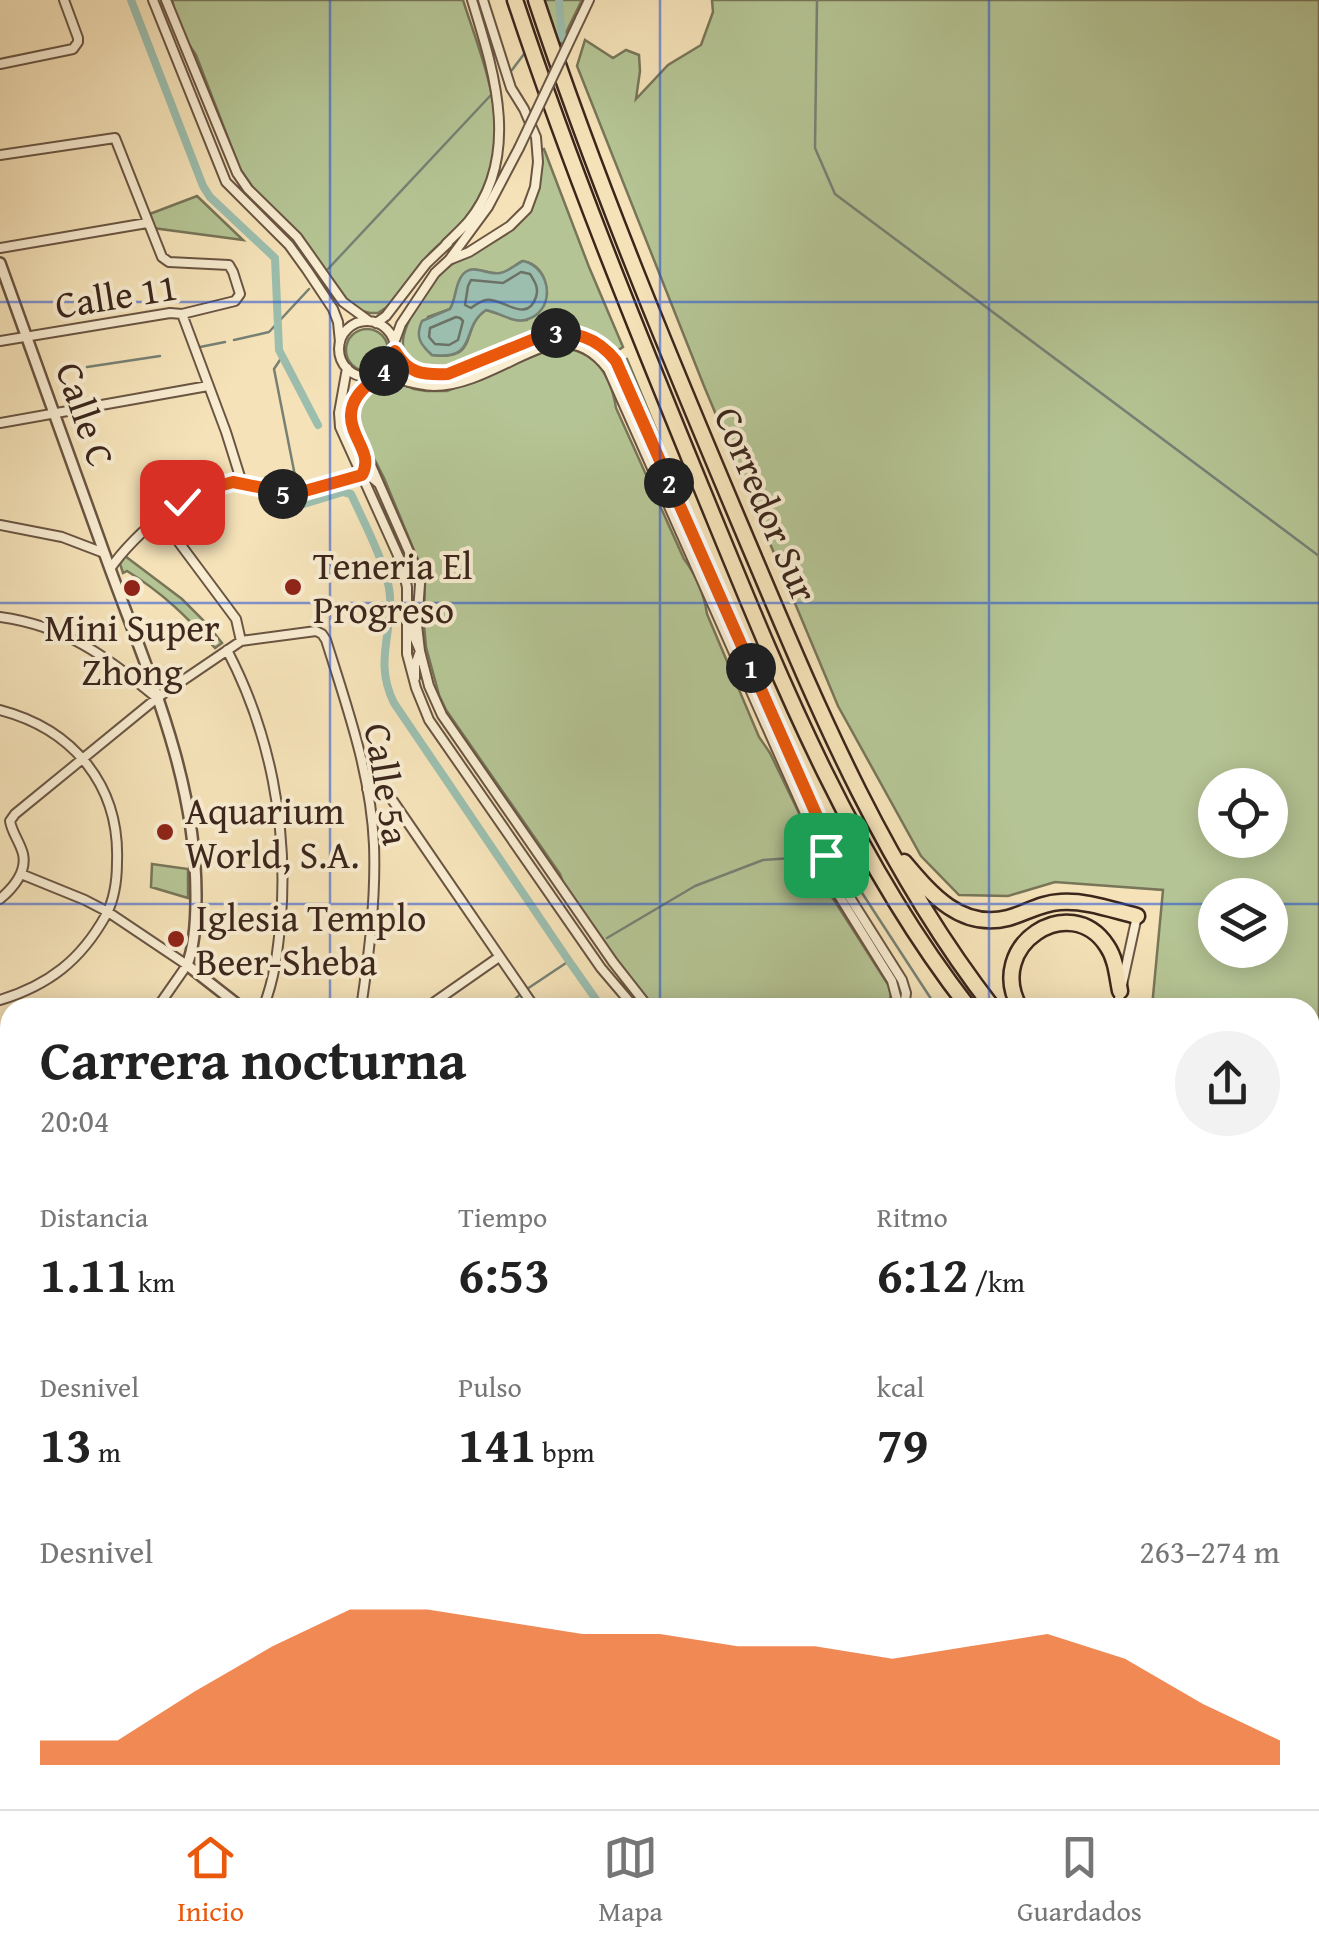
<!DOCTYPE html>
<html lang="es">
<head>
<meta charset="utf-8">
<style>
	:root { --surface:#fff; --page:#f2f2f2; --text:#222; --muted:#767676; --line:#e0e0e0; --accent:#ea580c }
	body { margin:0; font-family:"Gentium Book Plus",serif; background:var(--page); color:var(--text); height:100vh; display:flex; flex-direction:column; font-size:38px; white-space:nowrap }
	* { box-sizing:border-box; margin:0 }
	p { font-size:32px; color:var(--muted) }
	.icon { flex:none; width:55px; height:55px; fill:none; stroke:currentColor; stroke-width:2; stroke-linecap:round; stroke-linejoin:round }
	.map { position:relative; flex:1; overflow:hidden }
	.side { position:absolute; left:0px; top:998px; width:1320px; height:812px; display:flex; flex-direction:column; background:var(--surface); border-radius:30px 30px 0 0; box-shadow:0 5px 25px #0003 }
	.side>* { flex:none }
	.fabs { position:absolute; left:1198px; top:768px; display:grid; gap:20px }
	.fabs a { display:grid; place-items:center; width:90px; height:90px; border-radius:50%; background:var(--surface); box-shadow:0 5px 25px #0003; font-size:50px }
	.pin { position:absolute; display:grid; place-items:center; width:85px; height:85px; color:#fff; margin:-42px; border-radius:20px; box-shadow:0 5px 15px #0006 }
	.km { position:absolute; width:50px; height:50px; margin:-25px; border-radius:50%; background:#222; color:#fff; font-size:28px; line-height:50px; text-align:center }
	.round { display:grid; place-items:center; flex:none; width:105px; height:105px; border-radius:52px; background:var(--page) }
	.head { display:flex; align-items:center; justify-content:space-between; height:170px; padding:0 40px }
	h1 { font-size:55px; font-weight:600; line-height:75px }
	.figures { display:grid; grid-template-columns:repeat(3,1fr); gap:15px; height:170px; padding:10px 40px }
	.figures div { display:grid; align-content:center }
	.figures b { font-size:50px; font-weight:600 }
	.figures small { font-size:28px; font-weight:400 }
	.figures p { font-size:28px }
	.chart { height:280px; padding:20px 40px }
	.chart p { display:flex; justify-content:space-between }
	.chart svg { width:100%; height:180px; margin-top:10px; fill:var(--accent); opacity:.7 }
	.dock { display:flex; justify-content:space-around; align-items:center; height:140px; border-top:2px solid var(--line); background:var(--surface); font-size:28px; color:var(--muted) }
	.dock a { display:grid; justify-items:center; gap:5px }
	.dock .active { color:var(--accent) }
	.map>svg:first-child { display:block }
</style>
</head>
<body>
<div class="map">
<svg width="1319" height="1809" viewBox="0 0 1319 1809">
	<rect width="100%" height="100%" fill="#f5e2b8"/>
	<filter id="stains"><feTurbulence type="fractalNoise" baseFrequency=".002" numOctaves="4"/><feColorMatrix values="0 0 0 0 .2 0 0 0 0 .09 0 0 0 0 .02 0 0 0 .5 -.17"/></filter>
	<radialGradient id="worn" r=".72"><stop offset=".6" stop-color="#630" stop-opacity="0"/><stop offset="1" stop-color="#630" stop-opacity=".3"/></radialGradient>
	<path fill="#b5c494" stroke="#787558" stroke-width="2.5" fill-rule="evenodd" d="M172,0h291c24,75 60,151 1,220 -10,12 -23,22 -34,33 -16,17 -26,38 -43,54l-9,6h-8l-12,-3 -10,-8 -15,-19 -24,-37 -51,-51 -18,-26 -44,-114c-13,-17 -20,-35 -24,-55z
		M543,0h39l-24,49z
		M712,0h607v1225l-9,14v-231l-158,-1 11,-117 -108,-8 -47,14 -49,-1 -38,-39 -83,-150 -134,-320 -127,-320 8,-26 28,18 13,-8 13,5 1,16 -4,28 32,-34 33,-20 12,-33zM1215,785h55v55h-55zM1215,895h55v55h-55z
		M544,149l45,118 34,80 -6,4 4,10 6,-2 43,104 -4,1c-9,-22 -19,-44 -29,-66 -19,-43 -34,-71 -87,-68 -22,7 -43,17 -64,27 -12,5 -24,12 -36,14 -20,4 -45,-2 -47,-26 -2,-17 22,-56 34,-68 25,-27 66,-31 88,-61 13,-16 16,-46 16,-66zM523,261c17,3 23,17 24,33l-20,26h-10l-31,-10c-27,18 -5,51 -54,45l-7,-7 3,-31 22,-8c6,-10 5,-22 12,-32 10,-16 24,-1 39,-4 7,-1 15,-9 22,-12z
		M197,196l46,44 -90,-12 -6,-13z
		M346 350a21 21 0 1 1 42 0a21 21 0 1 1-42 0Z
		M562,348c34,3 49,28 54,60l68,151c12,16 20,35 23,55l52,123 11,16 40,83 4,27 9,20 66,103 2,8 -3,13h-236l-35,-44 -52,-75 -5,-14 -114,-164 -7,-15 -13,-48 -2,-22 1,-48 -41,-99 -25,-49 -2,-15 9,-21 8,-7 10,-3 11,-2 19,8 12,2h21l102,-41z
		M125,556l57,43 26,26 14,18 -7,5c-28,-31 -52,-55 -88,-77l-4,2 -3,-9z
		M152,864l36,5v29l-37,-11z"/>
	<path fill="#9cbeae" stroke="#768174" stroke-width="2.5" d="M523,261c30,7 33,52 2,59 -13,3 -26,-8 -39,-10 -27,18 -6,50 -54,45 -12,-11 -17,-18 -10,-34l28,-12c6,-10 5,-23 11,-32 10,-16 26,-1 39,-4 8,-1 16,-9 23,-12z"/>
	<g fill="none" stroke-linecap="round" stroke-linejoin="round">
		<path stroke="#6c7265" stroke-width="2.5" d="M521,272l9,2c5,8 9,14 6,23 -9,28 -34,0 -50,3 -5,1 -11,5 -15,8l-6,-3 3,-19 3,-6 32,3z
			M456,317l4,1 3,3 -5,19 -9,5 -14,-1 -6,-7 1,-9z"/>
		<path stroke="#768174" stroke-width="2.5" d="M817,0l-2,148 20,46 484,362
			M512,70l12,-16
			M328,269l162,-173
			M234,340l35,-8 40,-43
			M200,347l25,-5
			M282,357l-8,12 23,117
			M87,367l73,-11
			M838,856l99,152
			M607,938l88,-52 68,-26 44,-3
			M527,989l42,-28
			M504,1008l17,-14"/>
		<path stroke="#9cbeae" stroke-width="8" d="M131,0l72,186 7,11 65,61 4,92 39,75
			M559,0l3,38
			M304,504l39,-12 8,2c12,26 37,74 39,102 2,40 -16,67 4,107l175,258 33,47"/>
		<defs>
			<path id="minor" d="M153,0l73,182 63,63 18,25 26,39 5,13 2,20
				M166,0l71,173 11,16 49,48 46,65 26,19
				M580,19l9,-19
				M0,64l73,-15 5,-7v-4l-14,-38
				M0,155l115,-17 47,119 7,5 60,3 4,7 7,22 -5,7 -53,13 -12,-1 -170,28
				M446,244c7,-7 15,-14 22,-22 54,-66 26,-150 4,-222
				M0,248l147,-25
				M449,260l20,-8 41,-26 17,-17 8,-22 3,-25 -2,-25 -12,-28 -13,-21 -28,-88
				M182,314l44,118 16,51
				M339 349a28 28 0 1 1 56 0a28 28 0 1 1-56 0Z
				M376,323l10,-7 40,-52 22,-21
				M394,343l7,-19 34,-51 14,-13 39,-53 31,-59
				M395,351c52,83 155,-79 221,10l208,471 6,34 72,114 4,13 -2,15
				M347,368l-8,45 1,14 61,135 6,25v67l9,34 13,32 172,248 34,40
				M379,374c18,4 37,12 55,12 41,0 82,-32 121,-43 24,-1 39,8 53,26l204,460 5,27 6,14 69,111 5,19 -3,8
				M376,376c-13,14 -27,26 -24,46l65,148 3,14 -3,41 3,26 9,35 13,29 171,247 36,46
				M0,423l208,-37
				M160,517l76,102 5,22
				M0,525l62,12 42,16
				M110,569c23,-34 87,-92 132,-86 17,2 35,13 52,11 22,-1 47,-13 68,-19l10,3 6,5
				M0,617c66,9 107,40 157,81
				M409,625l11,26 -5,14v13
				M227,650c43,82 61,176 54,268 -3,31 -6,60 -18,90
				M0,710c73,19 120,75 117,152 0,17 -3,38 -11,53 -25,45 -57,70 -106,85
				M367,789l16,1 10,11 142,207
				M21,874l64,26 23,12 79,53 -30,43
				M0,899c13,-11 27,-27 23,-45 -3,-12 -11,-21 -13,-33l5,-7 142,-116 84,-57 75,-10 6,3 4,6c21,67 45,134 48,205 2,54 -5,109 -13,163
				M426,1008l73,-51
				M1117,1008l20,-92
				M0,1046l10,53
				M0,1184l10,-1
				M0,1279l10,-1
				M0,1342l10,24
				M0,1467l10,24
				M0,1537l10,-5
				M0,1623l10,-4
				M0,1691l10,25
				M45,1800l3,9
				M244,1800l5,9
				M527,1800l4,9
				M589,1800l4,8
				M672,1800l4,9
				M858,1800l8,9
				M128,1804l2,5
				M200,1809l25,-9
				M330,1809l21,-9
				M458,1809l22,-9
				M728,1809l21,-9
				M831,1809l10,-9
				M1094,1809l6,-9
				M1107,1809l5,-9"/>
			<path id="tertiary" d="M0,263c34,92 67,185 100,278 41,117 97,231 96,357 0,22 -1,47 -9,67l55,43
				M0,1801l10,-5"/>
			<path id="motorway" d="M515,0c55,166 121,328 187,489 74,180 146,364 267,519
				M536,0c59,178 131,351 204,524 72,170 138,336 253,484
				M904,862c27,32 57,68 104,56 18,-5 33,-15 52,-16 26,-2 52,8 77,14
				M1020,1008c-36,-63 51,-118 87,-62 9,13 10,30 13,45
				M1310,1414l9,14
				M1310,1451l9,13"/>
		</defs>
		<use href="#minor" stroke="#6a5543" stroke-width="12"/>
		<use href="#tertiary" stroke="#6a5543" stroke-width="14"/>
		<use href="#motorway" stroke="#3c261c" stroke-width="19"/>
		<use href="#minor" stroke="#f8ecd1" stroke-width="8"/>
		<use href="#tertiary" stroke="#f8ecd1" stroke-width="9"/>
		<use href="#motorway" stroke="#f5e2b8" stroke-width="14"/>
		<defs>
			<path id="minor-bridge" d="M519,148l61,-129"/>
		</defs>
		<use href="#minor-bridge" stroke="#6a5543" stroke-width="12" stroke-linecap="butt"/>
		<use href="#minor-bridge" stroke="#f8ecd1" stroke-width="8"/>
	</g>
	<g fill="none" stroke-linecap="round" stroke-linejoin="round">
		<defs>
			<path id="route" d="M182,502l30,-14 21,-6 61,12 68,-19c12,-22 -12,-37 -11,-60 1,-30 38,-38 44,-64 14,23 27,24 53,23l96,-39c30,-5 53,2 72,26l208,471 2,23"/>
		</defs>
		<use href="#route" stroke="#fff" stroke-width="20"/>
		<use href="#route" stroke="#ea580c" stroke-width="12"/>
	</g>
	<path fill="none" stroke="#1d4ed8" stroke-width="2.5" stroke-opacity="0.55" d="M330,0v1008M660,0v1008M989,0v1008M0,302h1319M0,603h1319M0,904h1215M1270,904h49M0,1206h10M1310,1206h9M0,1508h10M1310,1508h9M330,1800v9M660,1800v9M989,1800v9"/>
	<g fill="#8f2418" stroke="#f8ecd1" stroke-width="4">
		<circle cx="293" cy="587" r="10"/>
		<circle cx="132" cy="588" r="10"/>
		<circle cx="165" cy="832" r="10"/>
		<circle cx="176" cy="939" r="10"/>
	</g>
	<g text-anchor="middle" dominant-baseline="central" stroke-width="8" stroke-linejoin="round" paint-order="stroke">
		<g font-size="38" fill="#3c261c" stroke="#f8ecd1">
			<text transform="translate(116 295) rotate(-9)">Calle 11</text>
			<text transform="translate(86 414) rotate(71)">Calle C</text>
			<text transform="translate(767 504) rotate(67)">Corredor Sur</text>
			<text transform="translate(388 784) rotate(81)">Calle 5a</text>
		</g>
		<g font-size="38" fill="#3c261c" stroke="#f8ecd1" text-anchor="start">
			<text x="313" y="565">Teneria El<tspan x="313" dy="44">Progreso</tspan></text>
			<text x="132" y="627" text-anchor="middle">Mini Super<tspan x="132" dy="44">Zhong</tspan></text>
			<text x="185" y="810">Aquarium<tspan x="185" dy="44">World, S.A.</tspan></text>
			<text x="196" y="917">Iglesia Templo<tspan x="196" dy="44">Beer-Sheba</tspan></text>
		</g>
	</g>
	<rect width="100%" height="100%" filter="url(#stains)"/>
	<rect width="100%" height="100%" fill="url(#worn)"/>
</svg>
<div class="fabs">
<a><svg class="icon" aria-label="locate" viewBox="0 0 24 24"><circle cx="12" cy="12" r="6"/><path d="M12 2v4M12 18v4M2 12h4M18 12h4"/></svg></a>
<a><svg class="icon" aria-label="layers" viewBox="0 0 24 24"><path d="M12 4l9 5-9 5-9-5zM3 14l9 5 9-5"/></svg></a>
</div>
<div class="pin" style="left:826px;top:855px;background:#1e9e55"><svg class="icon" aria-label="arrive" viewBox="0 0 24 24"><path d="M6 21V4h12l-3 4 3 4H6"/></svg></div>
<div class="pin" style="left:182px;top:502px;background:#d93025"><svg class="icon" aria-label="check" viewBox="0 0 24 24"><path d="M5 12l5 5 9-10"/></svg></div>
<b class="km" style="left:751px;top:668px">1</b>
<b class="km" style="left:669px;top:483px">2</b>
<b class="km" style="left:556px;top:333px">3</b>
<b class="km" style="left:384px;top:371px">4</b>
<b class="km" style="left:283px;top:494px">5</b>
<section class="side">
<div class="head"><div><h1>Carrera nocturna</h1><p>20:04</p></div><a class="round"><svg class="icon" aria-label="share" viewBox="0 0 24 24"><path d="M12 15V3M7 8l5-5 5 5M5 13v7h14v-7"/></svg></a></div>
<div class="figures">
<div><p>Distancia</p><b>1.11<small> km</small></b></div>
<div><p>Tiempo</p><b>6:53</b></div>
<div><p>Ritmo</p><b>6:12<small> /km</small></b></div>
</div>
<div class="figures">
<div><p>Desnivel</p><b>13<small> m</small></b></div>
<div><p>Pulso</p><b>141<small> bpm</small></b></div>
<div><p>kcal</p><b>79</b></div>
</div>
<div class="chart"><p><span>Desnivel</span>263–274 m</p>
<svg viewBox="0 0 160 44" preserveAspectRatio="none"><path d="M0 44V38L10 38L20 26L30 15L40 6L50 6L60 9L70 12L80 12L90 15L100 15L110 18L120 15L130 12L140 18L150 29L160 38V44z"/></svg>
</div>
</section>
</div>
<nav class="dock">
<a class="active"><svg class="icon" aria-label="home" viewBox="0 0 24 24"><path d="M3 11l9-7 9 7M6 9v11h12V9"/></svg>Inicio</a>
<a><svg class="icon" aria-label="map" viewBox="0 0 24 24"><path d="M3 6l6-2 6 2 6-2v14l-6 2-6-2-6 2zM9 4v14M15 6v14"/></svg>Mapa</a>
<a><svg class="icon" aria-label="saved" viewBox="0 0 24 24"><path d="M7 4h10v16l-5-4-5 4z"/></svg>Guardados</a>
</nav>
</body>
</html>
